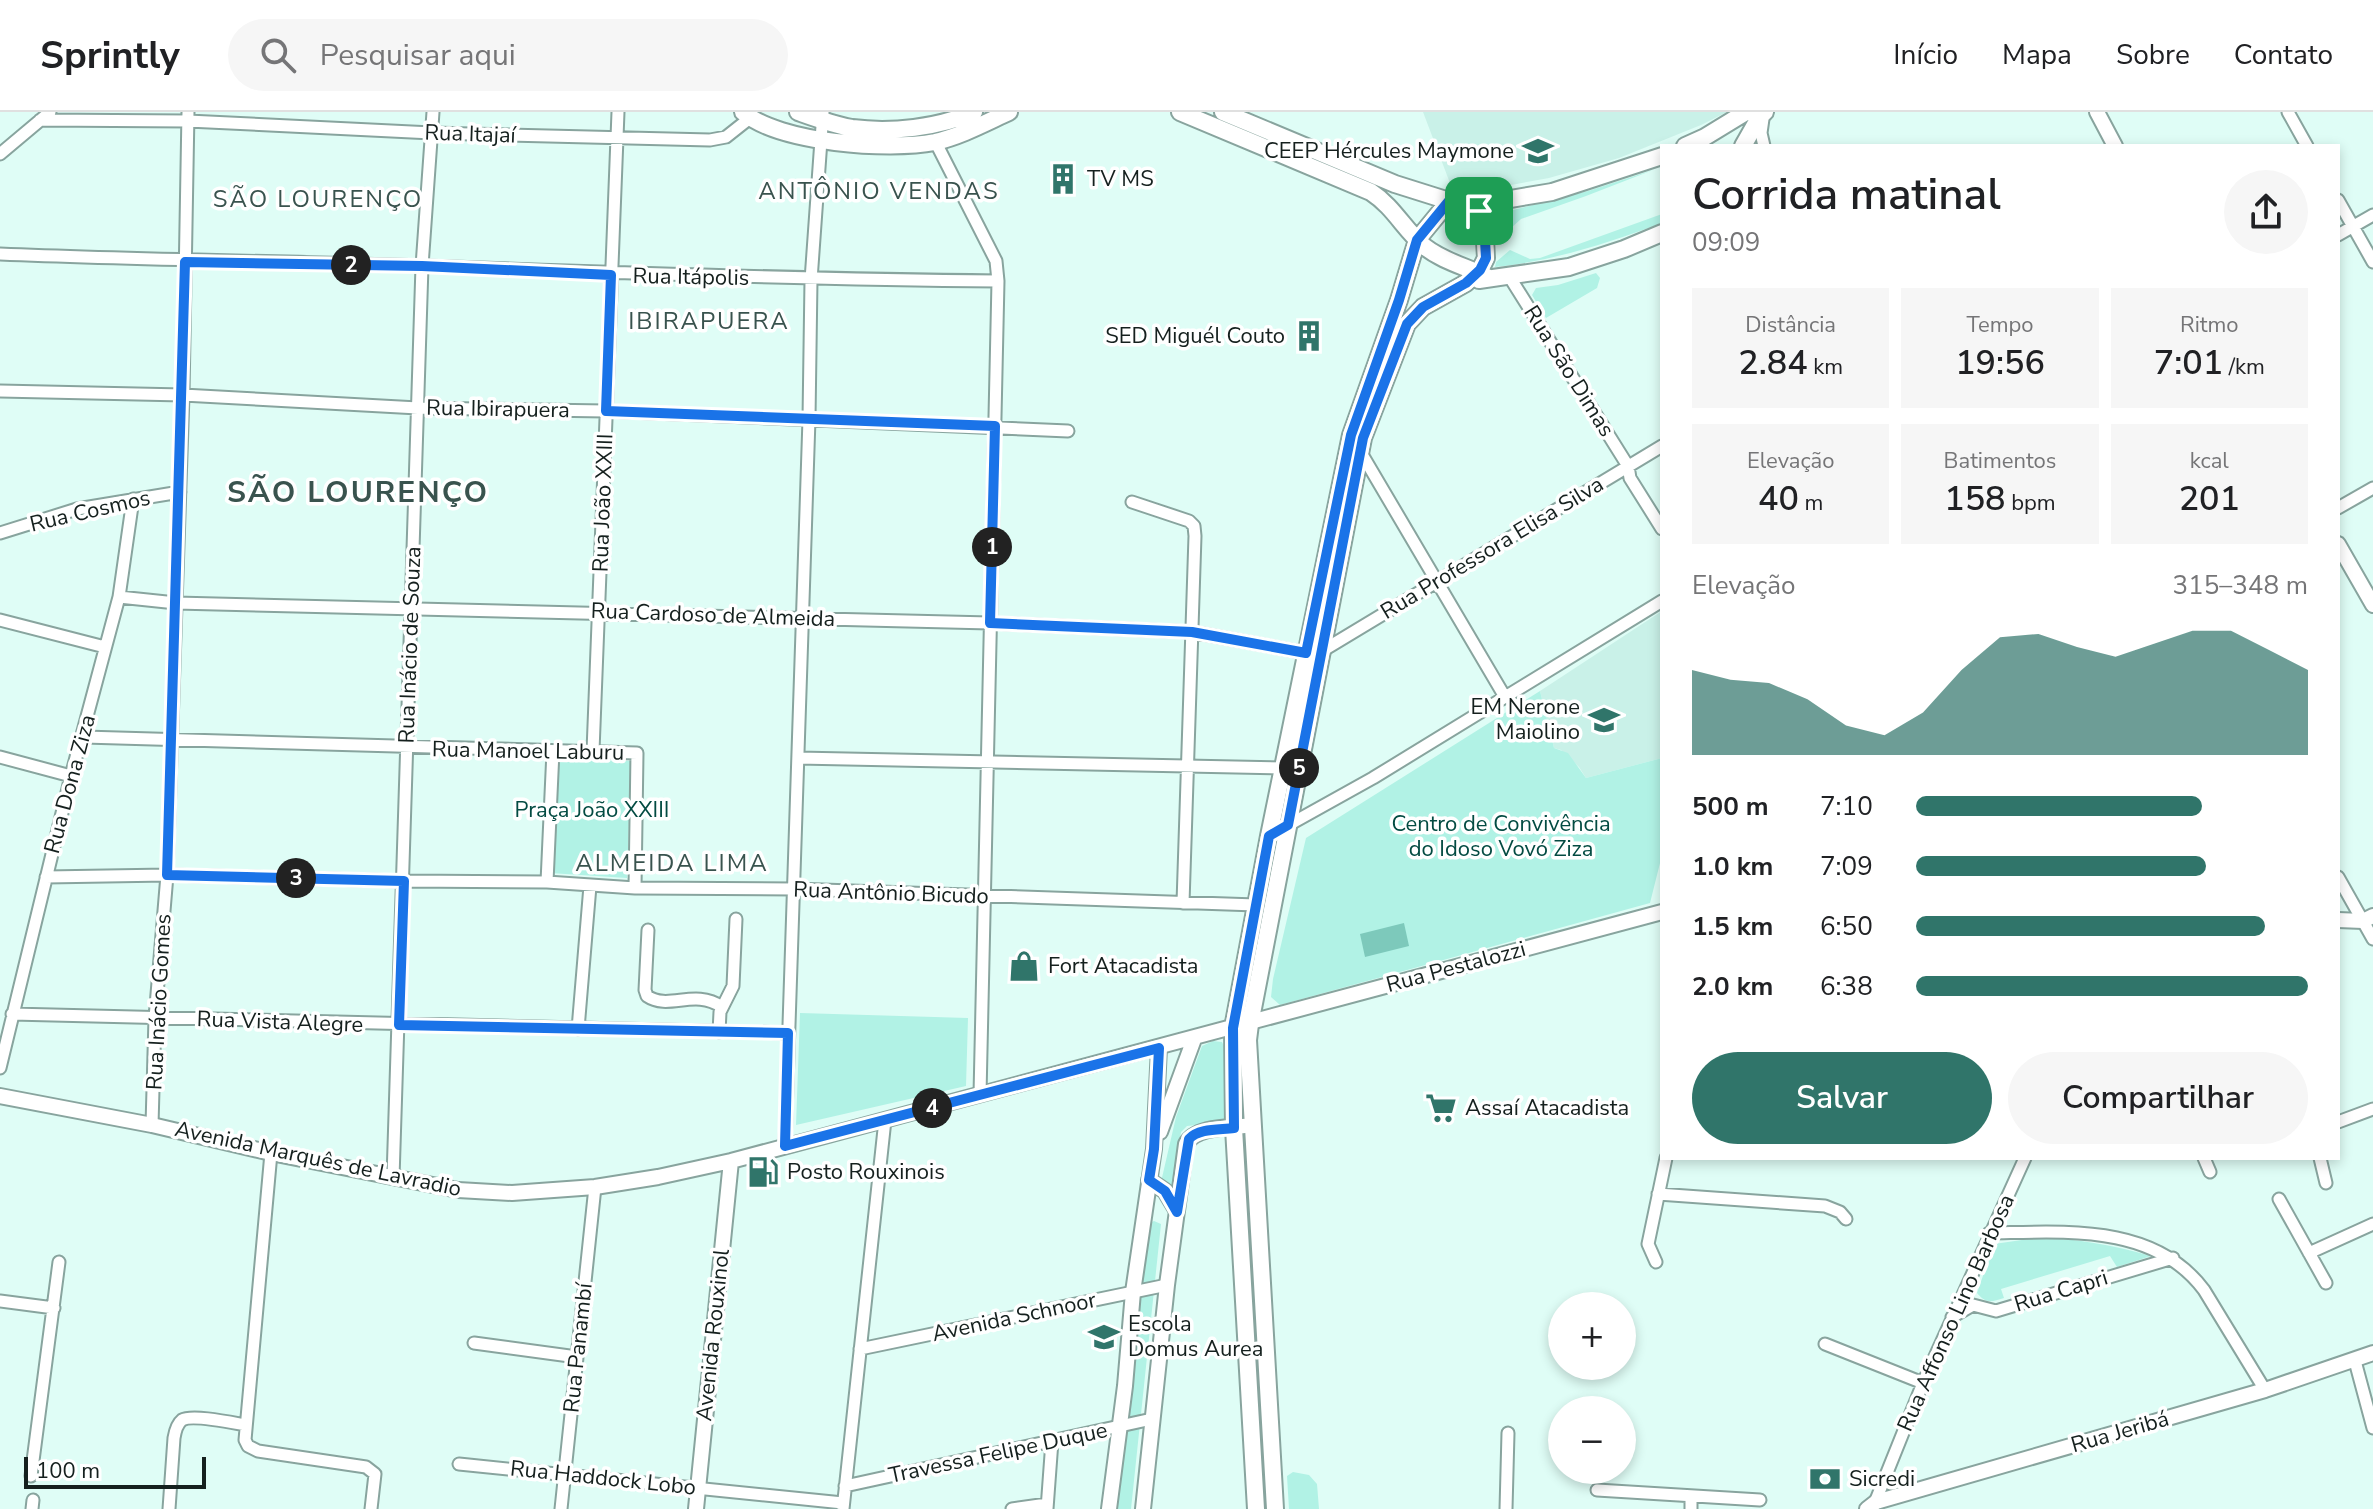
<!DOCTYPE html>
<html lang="pt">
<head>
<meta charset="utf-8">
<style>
	:root { --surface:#fff; --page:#f6f6f6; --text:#202124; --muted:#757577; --line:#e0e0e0; --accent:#30756a }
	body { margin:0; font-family:"Nunito Sans",sans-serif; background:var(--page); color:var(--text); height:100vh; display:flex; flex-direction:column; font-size:30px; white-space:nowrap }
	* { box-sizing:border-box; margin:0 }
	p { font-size:26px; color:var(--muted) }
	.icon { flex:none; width:44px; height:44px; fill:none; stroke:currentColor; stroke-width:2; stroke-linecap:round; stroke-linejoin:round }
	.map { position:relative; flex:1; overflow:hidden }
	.details { position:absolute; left:1660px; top:32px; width:680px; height:1016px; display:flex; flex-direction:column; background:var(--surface); border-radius:0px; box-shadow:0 4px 12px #0003 }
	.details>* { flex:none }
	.fabs { position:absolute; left:1548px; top:1180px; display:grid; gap:16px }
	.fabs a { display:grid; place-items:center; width:88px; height:88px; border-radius:50%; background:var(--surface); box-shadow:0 4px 12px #0003; font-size:40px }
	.scale { position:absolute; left:24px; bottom:20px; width:182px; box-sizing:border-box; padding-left:8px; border:4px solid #15201e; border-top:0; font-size:22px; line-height:28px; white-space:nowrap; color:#15201e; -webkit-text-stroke:6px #fff; paint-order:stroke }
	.pin { position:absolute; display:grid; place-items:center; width:68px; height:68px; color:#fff; margin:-34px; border-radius:16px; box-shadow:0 4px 12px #0006 }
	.km { position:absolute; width:40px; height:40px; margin:-20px; border-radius:50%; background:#222; color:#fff; font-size:22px; line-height:40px; text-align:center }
	.round { display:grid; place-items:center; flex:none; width:84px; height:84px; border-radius:42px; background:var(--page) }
	.headline { display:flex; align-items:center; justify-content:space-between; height:136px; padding:0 32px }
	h1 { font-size:44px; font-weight:600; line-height:60px }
	.metrics { display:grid; grid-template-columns:repeat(3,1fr); gap:12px; height:136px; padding:8px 32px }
	.metrics div { display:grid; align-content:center; border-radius:0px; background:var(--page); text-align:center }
	.metrics b { font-size:34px; font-weight:600 }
	.metrics small { font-size:22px; font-weight:400 }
	.metrics p { font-size:22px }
	.chart { height:224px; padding:16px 32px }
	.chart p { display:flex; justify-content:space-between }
	.chart svg { width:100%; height:144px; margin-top:8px; fill:var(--accent); opacity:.7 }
	.cta { display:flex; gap:16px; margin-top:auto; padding:16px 32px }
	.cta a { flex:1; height:92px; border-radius:48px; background:var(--accent); color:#fff; font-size:32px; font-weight:600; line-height:92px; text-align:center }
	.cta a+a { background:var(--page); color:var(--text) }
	ul { padding:0 32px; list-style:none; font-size:26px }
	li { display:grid; grid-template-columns:128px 96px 1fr; align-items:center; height:60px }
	li i { height:20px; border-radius:10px; background:var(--accent) }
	header { display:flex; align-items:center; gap:48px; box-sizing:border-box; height:112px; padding:0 40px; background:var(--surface); border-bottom:2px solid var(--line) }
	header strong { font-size:38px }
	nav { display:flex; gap:44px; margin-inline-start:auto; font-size:28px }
	.search { width:560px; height:72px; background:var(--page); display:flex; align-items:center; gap:20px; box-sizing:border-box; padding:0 28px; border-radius:44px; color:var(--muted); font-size:30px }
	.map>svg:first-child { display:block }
</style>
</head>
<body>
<header>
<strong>Sprintly</strong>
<div class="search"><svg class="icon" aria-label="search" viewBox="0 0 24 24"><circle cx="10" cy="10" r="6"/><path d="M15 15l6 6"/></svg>Pesquisar aqui</div>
<nav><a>Início</a><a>Mapa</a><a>Sobre</a><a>Contato</a></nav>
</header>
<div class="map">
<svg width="2373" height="1397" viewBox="0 0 2373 1397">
	<rect width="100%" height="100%" fill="#dffdf6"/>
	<path fill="#c9f1e8" d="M1423,0h304l-26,13 -82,33 -70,20 -60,11 -36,2z
		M1662,499v147l-76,20 -7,-11 -18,-17 -7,-2 -14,-57z"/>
	<path fill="#b1f2e5" d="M1653,58l-67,26 -65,23 -11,10 -21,-13 -1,-5 13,2 87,-22z
		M1662,102v9c-54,20 -109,38 -167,44l1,-5 14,-12 20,9 10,-1z
		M1596,161l4,5 -3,10 -51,30 -14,-23 4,-7 22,-3z
		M1540,579l14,57 14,5 18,25 76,-20v97l-12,48 -370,102 -9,-8 2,-18 33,-141z
		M590,647l41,2 -4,117 -77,-5 6,-113z
		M800,901l168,5 -2,68 -170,39z
		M1213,929l9,1 3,6 2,74 -40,4 -6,6 -8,62 -12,-12 15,-65 26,-71z
		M1154,1109l7,3 -30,285h-15l32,-285z
		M2036,1126c40,0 76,7 115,18l-34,11 -7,-11 -109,33 3,9c-13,4 -18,6 -27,-5l17,-49z
		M1293,1360l16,3 8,9 2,25h-30l-2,-33z"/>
	<path fill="#7dc9bb" d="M1404,811l5,23 -44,11 -5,-23z"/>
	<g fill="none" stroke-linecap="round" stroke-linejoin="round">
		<defs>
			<path id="street" d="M2288,0l19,34
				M1763,7l-2,14 3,13
				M40,8l148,1 244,12 278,7 16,-3 24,-19
				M935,29l61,120 2,20 -18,814
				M0,42l50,-42
				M2338,88l35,62
				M2338,123l35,-20
				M0,142c141,6 282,7 424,12 191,7 383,13 574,15
				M1509,164l119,190 2,12 32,51
				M0,279l183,4 235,13 188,3 462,20
				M1360,339l145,246
				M1132,390l57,19 5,5 1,10 -12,367
				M2338,396l35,-20
				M0,421l77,-24 103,-17
				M119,485l57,6 814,20 202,9 114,21
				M0,508l105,27
				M1322,539l340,-205
				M84,625l553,16 -2,135
				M593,639l25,-639
				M0,645l71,19
				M798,646l486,10
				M1285,715l88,-49 289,-177
				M46,765l121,-2 237,6 143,1 88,6 159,1 462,16
				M2338,765l35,62
				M547,770l6,-131
				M648,818l-3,60 2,6c22,15 47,-8 75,11
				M12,902l776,19
				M578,917l12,-143
				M719,920l1,-20 13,-26 3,-67
				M0,956l71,-292 48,-179 14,-98
				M2338,1010l35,-13
				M152,1013l3,-107 12,-143 16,-480 5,-283
				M785,1034l24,-727 2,-139 12,-168
				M271,1041l-26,287 3,6 10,5 108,16 9,7 -4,35
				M2204,1046l6,14
				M2320,1046l6,25
				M393,1066l29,-912 11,-154
				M1658,1082l167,12 15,6 6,7
				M2279,1087l47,84
				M1989,1121c75,-1 165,-10 215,57l61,100
				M2309,1141l64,-29
				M1656,1150l-8,-18 18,-86
				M0,1189l54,7
				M1952,1205l21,-12 23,6 177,-53
				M474,1231l103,14
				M1825,1232l98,39
				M860,1237l307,-64
				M2355,1249l18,67
				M459,1352l384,39
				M31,1364l28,-214
				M845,1374l307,-67
				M1597,1378l163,10
				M1874,1393l49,-122 102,-225
				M32,1397l1,-9
				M169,1397l5,-71c1,-6 3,-14 8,-18 10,-6 52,3 64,5
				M561,1397l34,-322
				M843,1397l42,-389
				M1012,1397l35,-5
				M1047,1397l5,-68
				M1506,1397l2,-76
				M1691,1397v-13"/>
			<path id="secondary" d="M2097,0l18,34
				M2338,432l35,61
				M2338,808l25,1 10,-5
				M0,984l152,29 119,28 187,37 54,3 83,-6 63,-10 73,-16 931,-249
				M1160,1020l34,-93
				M1149,1068l16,11 12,20
				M696,1397l35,-348
				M1109,1397l16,-123 8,-94 21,-143 5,-101
				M1143,1397l24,-224 19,-141c10,-19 47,-16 67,-19
				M1867,1397l9,-7 389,-112 108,-37"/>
			<path id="primary" d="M743,0c36,31 146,39 192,30 26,-6 50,-19 74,-30
				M798,0c17,6 36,13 54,16 39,5 86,0 122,-16
				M1180,0l191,80c23,15 34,39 54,55 19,15 43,20 64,31
				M1223,0l172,72 54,17 26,4 77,-13 110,-36
				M1685,34l20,-9 41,-25
				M1743,34l17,-30 5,-4
				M1479,168l90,-13 55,-18 38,-16
				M1256,1397l-22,-381 -1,-100 36,-192 82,-401 48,-135 18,-60 32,-39
				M1275,1397l-27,-469 2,-16 113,-586 44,-114 16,-17 43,-24 14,-13 6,-12 -1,-18 -4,-24 -6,-11"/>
		</defs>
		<use href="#street" stroke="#88a49e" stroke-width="15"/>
		<use href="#secondary" stroke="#88a49e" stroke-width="18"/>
		<use href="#primary" stroke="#88a49e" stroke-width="20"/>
		<use href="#street" stroke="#fff" stroke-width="11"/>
		<use href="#secondary" stroke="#fff" stroke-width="14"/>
		<use href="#primary" stroke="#fff" stroke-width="16"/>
	</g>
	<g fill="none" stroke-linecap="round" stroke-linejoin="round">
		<defs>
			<path id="route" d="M1449,89l26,4 10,35 1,18 -6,12 -14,13 -43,24 -16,17 -44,114 -75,387 -19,11 -36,192 1,100c-14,2 -35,0 -45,11l-12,73 -12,-21 -16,-11 5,-31 5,-101 -374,98 3,-113 -389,-8 5,-144 -237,-6 18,-613 237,4 189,9 -5,136 389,15 -5,197 202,9 114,21 45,-218 48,-135 18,-60z"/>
		</defs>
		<use href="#route" stroke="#fff" stroke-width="16"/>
		<use href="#route" stroke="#1a73e8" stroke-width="10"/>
	</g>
	<defs>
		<symbol id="school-bare" viewBox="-9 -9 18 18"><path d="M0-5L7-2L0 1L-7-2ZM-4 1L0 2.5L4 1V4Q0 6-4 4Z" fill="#30756a" stroke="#fff" stroke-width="2.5" paint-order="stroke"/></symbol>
		<symbol id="building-bare" viewBox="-9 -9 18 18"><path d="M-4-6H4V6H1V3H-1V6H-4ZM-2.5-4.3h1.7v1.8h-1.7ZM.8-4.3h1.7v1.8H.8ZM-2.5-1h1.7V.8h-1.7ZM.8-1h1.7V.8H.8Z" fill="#30756a" stroke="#fff" stroke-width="2.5" paint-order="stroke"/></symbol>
		<symbol id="shop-bare" viewBox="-9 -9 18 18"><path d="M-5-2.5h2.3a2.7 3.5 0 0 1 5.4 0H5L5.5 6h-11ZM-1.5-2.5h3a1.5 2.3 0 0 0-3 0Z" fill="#30756a" stroke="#fff" stroke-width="2.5" paint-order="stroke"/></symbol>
		<symbol id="supermarket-bare" viewBox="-9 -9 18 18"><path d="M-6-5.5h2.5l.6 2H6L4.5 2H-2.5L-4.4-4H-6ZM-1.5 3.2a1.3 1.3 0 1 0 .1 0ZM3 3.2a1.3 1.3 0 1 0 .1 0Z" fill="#30756a" stroke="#fff" stroke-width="2.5" paint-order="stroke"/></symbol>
		<symbol id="fuel-bare" viewBox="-9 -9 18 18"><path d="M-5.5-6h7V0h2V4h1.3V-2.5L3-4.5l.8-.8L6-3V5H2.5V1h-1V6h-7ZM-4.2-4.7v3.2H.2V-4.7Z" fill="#30756a" stroke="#fff" stroke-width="2.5" paint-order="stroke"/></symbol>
		<symbol id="bank-bare" viewBox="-9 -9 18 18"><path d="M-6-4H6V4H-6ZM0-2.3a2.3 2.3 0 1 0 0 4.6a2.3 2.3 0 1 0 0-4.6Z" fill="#30756a" stroke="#fff" stroke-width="2.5" paint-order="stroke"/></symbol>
	</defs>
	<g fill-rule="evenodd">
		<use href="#school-bare" x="1516" y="17" width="44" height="44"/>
		<use href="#building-bare" x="1041" y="45" width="44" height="44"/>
		<use href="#building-bare" x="1287" y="202" width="44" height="44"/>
		<use href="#school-bare" x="1582" y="586" width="44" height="44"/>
		<use href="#shop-bare" x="1002" y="832" width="44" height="44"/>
		<use href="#supermarket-bare" x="1419" y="974" width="44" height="44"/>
		<use href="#fuel-bare" x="741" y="1038" width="44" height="44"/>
		<use href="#school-bare" x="1082" y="1203" width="44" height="44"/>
		<use href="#bank-bare" x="1803" y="1345" width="44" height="44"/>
	</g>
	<g text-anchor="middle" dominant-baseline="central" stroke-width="7" stroke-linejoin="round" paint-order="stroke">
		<g font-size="22" fill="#15201e" stroke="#fff">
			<text transform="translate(470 22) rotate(2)">Rua Itajaí</text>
			<text transform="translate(691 165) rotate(1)">Rua Itápolis</text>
			<text transform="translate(1569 259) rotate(58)">Rua São Dimas</text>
			<text transform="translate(498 297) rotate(1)">Rua Ibirapuera</text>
			<text transform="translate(603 391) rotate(-88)">Rua João XXIII</text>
			<text transform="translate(90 399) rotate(-13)">Rua Cosmos</text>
			<text transform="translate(1492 436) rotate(-31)">Rua Professora Elisa Silva</text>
			<text transform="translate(713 503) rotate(2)">Rua Cardoso de Almeida</text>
			<text transform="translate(410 533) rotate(-88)">Rua Inácio de Souza</text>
			<text transform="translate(528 639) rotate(1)">Rua Manoel Laburu</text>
			<text transform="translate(70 672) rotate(-75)">Rua Dona Ziza</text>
			<text transform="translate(891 781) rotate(2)">Rua Antônio Bicudo</text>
			<text transform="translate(1456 855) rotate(-15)">Rua Pestalozzi</text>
			<text transform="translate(159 890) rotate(-87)">Rua Inácio Gomes</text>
			<text transform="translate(280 910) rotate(2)">Rua Vista Alegre</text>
			<text transform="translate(318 1047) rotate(12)">Avenida Marquês de Lavradio</text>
			<text transform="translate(2061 1179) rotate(-17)">Rua Capri</text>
			<text transform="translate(1956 1201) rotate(-66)">Rua Affonso Lino Barbosa</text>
			<text transform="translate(1014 1205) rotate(-12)">Avenida Schnoor</text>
			<text transform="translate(713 1223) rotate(-84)">Avenida Rouxinol</text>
			<text transform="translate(578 1236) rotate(-84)">Rua Panambí</text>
			<text transform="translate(2120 1320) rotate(-16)">Rua Jeribá</text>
			<text transform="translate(998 1341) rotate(-12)">Travessa Felipe Duque</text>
			<text transform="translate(603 1366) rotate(6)">Rua Haddock Lobo</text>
		</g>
		<g font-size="22" fill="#15201e" stroke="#fff" text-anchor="start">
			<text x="1514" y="39" text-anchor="end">CEEP Hércules Maymone</text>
			<text x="1087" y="67">TV MS</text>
			<text x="1285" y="224" text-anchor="end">SED Miguél Couto</text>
			<text x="1580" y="595" text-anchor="end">EM Nerone<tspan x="1580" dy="25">Maiolino</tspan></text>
			<text x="1048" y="854">Fort Atacadista</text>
			<text x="1465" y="996">Assaí Atacadista</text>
			<text x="787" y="1060">Posto Rouxinois</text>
			<text x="1128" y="1212">Escola<tspan x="1128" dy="25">Domus Aurea</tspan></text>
			<text x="1849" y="1367">Sicredi</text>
		</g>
		<g font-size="22" fill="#034b42" stroke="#fff">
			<text x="592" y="698">Praça João XXIII</text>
			<text x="1501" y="712">Centro de Convivência<tspan x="1501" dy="25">do Idoso Vovó Ziza</tspan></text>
		</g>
		<g font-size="24" letter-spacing="2" fill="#39534e" stroke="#fff">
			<text x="879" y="79">ANTÔNIO VENDAS</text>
			<text x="318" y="87">SÃO LOURENÇO</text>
			<text x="709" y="209">IBIRAPUERA</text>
			<text x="672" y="751">ALMEIDA LIMA</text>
		</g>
		<g font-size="30" font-weight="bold" letter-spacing="2" fill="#39534e" stroke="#fff">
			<text x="358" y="380">SÃO LOURENÇO</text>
		</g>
	</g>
</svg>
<div class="fabs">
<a>+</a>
<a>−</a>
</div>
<div class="scale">100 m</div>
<div class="pin" style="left:1479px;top:99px;background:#1e9e55"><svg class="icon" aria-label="arrive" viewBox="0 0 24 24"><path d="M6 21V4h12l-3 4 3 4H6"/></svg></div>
<b class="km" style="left:992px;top:435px">1</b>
<b class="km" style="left:351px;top:153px">2</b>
<b class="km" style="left:296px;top:766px">3</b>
<b class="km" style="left:932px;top:996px">4</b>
<b class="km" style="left:1299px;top:656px">5</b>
<section class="details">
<div class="headline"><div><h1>Corrida matinal</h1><p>09:09</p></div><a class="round"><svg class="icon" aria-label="share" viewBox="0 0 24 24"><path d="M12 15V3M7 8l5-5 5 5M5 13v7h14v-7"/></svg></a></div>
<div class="metrics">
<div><p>Distância</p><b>2.84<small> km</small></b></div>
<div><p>Tempo</p><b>19:56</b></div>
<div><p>Ritmo</p><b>7:01<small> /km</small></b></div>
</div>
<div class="metrics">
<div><p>Elevação</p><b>40<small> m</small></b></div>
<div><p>Batimentos</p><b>158<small> bpm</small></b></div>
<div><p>kcal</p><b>201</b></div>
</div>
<div class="chart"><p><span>Elevação</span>315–348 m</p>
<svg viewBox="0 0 160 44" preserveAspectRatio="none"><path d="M0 44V18L10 21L20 22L30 27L40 35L50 38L60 31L70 18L80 8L90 7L100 11L110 14L120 10L130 6L140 6L150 12L160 18V44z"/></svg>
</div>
<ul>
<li><b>500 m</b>7:10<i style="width:73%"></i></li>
<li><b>1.0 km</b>7:09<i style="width:74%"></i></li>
<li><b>1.5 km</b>6:50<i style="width:89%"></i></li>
<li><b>2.0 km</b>6:38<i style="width:100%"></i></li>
</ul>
<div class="cta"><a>Salvar</a><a>Compartilhar</a></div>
</section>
</div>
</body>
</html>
